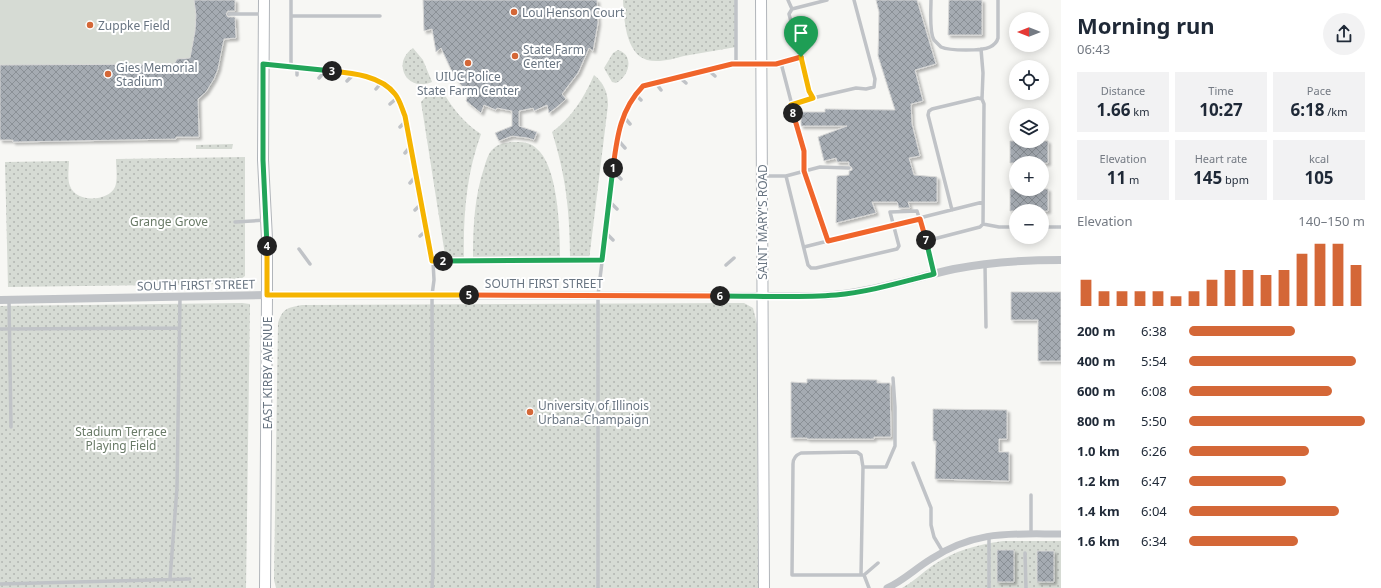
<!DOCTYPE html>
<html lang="en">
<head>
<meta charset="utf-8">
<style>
	:root { --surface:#fff; --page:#f2f2f3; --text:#1f2937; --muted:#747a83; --accent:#d46737 }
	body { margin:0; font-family:"Noto Sans",sans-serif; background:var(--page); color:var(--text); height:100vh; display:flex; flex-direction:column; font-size:15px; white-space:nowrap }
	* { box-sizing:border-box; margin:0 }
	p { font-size:13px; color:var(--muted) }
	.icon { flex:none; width:22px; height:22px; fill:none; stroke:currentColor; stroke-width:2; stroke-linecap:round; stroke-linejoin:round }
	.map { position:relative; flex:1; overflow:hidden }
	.side { display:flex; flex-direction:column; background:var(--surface); width:320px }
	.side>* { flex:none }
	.needle { width:26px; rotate:270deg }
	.controls { position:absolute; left:1009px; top:12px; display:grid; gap:8px }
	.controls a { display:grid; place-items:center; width:40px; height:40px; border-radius:50%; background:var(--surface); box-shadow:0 2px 10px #0003; font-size:20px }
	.pin { position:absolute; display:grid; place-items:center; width:34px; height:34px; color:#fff; margin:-41px -17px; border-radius:50% 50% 50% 0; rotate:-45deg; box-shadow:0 0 4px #0007 }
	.pin .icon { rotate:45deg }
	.km { position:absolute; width:20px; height:20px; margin:-10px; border-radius:50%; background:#222; color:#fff; font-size:11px; line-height:20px; text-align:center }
	.round { display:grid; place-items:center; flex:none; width:42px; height:42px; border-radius:21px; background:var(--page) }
	.overview { display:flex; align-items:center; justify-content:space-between; height:68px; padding:0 16px }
	h1 { font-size:22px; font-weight:700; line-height:30px }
	.figures { display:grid; grid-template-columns:repeat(3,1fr); gap:6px; height:68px; padding:4px 16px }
	.figures div { display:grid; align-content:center; border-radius:0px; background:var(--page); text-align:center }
	.figures b { font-size:17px; font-weight:700 }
	.figures small { font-size:11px; font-weight:400 }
	.figures p { font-size:11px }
	.chart { height:112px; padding:8px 16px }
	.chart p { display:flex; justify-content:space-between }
	.chart svg { width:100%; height:72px; margin-top:4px; stroke:var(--accent); stroke-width:6 }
	ul { padding:0 16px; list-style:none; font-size:13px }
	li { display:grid; grid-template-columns:64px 48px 1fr; align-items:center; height:30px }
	li i { height:10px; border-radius:5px; background:var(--accent) }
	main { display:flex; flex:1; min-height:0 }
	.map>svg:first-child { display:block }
</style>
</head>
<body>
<main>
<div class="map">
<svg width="1061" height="588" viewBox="0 0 1061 588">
	<defs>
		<pattern id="green-dots" width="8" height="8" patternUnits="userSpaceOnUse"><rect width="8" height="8" fill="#d6dbd4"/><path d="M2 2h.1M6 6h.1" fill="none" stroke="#b2b6b1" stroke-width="1.8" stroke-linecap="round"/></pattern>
		<pattern id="building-cross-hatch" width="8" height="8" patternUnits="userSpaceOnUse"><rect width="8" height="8" fill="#a5abb2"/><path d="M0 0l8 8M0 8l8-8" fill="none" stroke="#8a9096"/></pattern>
		<filter id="shadow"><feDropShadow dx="2.5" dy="2.5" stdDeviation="1" flood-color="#0004"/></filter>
	</defs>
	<rect width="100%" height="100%" fill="#f7f7f4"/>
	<path fill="url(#green-dots)" d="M623,0h113v47c-17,3 -35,6 -52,9 -11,3 -25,7 -37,4 -22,-7 -23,-42 -24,-60z
		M413,48l10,12 9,22c-25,11 -41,-19 -19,-34z
		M618,50c17,5 11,27 -2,33l-4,-1 -8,-14 9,-15z
		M594,75c10,8 14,18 14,30l-19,155h-19c0,-47 -4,-84 -18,-128 20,-15 32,-34 42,-57z
		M443,92c10,17 21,31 38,42 -15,41 -18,83 -17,127h-18l-25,-159 6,-7z
		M513,142c9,0 17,0 23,6 23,18 24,85 24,112l-87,1c0,-32 1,-63 11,-93 2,-6 4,-15 9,-19 5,-6 13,-6 20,-7z
		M233,144l-1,5h-36v-4z
		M245,157v119l-11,8 -226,3 -3,-125 64,-1c0,7 -2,18 1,25 6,17 38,16 45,1 3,-8 1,-20 1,-28z
		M242,303l8,1 -4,284h-246v-282z
		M744,303l9,5 4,16 1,264h-482l-2,-8 4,-257c5,-15 9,-15 24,-18z
		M1003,541h58v47h-159c11,-6 20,-15 30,-22 23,-16 45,-21 71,-25z"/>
	<path fill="#d6dbd4" d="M0,0h225c2,25 -1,65 -14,86 -4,6 -10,10 -16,15h3l1,36h-23v2l-15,1 -148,2v-2h-13z"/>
	<path fill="url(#building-cross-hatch)" stroke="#d8d8d7" filter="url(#shadow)" d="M194,0h41v11h-7l-2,3 2,3h7l1,21 -12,1 -6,30 -4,10 -8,13 -8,7 1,38h-23v2l-163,3v-2h-13v-75l174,-1 3,-5 13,-1 5,-27 1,-16z
		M423,0h174l1,23 -5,28 -4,-3 -11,25 -16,21 4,5 -9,8 -8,6 -2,-8 -13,6 -1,-3 -14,3v15l18,6 -3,8 -6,-2 -16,-2 -13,5 -4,-8 17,-7v-15l-15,-3 -1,2 -12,-5 -3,8 -15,-12 2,-7 -14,-18 -13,-28 -5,4 -4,-23 -8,2z
		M876,0h41l19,64 -21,6 8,31 -12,3 1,20 8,32 -11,2 5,17 23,2v25h-29l2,6h-11l-2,-6h-25l4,11 -40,10 1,-47 12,-1v-4l3,-1v-2l-3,-3v-3h-12l-1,-4 -12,3 -6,-24 29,-11h-46v-14h24v-3l70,1 -17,-54 1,-44z
		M949,0h33v35h-34z
		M1010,141h38v22h-38z
		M1010,189h38v22h-38z
		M1011,292h50v69h-23v-41h-27z
		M807,379l70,1v3h13l1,54h-17v2h-67v-1h-16v-56l16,1z
		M933,409l74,1v29h-8v13h10v29l-74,-2 1,-38h-3z
		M997,550h17v32h-17z
		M1037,551h17v31h-17z"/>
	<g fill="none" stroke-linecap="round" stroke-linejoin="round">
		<defs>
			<path id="secondary" d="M264,0l-1,160 4,79v56l-2,293
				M761,0l3,588"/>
		</defs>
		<use href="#secondary" stroke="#b1b5ba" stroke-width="12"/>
		<path stroke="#c0c3c7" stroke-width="3.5" d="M291,0v67
			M736,0v64
			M788,0l4,9
			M827,0l-35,9 -3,5 20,77 4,7 43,-10 10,1 8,-2 1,-8 -21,-79
			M931,0c0,10 -2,32 3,40 2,2 5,5 7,7 9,4 41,4 49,0 4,-2 7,-5 8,-9v-38
			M229,14h33
			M291,16h89
			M981,49l2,24 -1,26
			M781,63l23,88v20l24,70
			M264,65c17,1 33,3 50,4 26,3 63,2 81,25 5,6 7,15 10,22l28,145 1,19 -2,15 1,276 -1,17
			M708,70l7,6
			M297,75v-7
			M679,77l7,6
			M319,78l7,-8
			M347,81l7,-7
			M655,82l6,8
			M376,89l5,-6
			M635,94l6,6
			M390,104l7,-6
			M791,105l22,-7
			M624,117l6,7
			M400,127l6,-6
			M617,139l8,9
			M405,153l6,-7
			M613,171l8,8
			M763,176h23l34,-9 29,1
			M786,176l22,89 3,3h5l81,-19 2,-3 -9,-34 27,-1 9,30 8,32
			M410,183l6,-7
			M609,201l8,8
			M415,210l7,-7
			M235,222l31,-2
			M983,224l16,3h17
			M1042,227h19
			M605,232l8,8
			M420,236l7,-6
			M926,241l54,-14 3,-3 1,-120 -2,-5 -4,-1 -46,11 -3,2 -1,4 24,95
			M804,247l179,-45
			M299,249l11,15
			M433,261l169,-1
			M726,265l8,-7
			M985,265l1,62
			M9,301l2,126
			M0,329l180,-1
			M913,463l18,45v17l3,12 9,15
			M1031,534v-39
			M1025,553l1,35
			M878,563l-14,12h-72l1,-111c0,-6 3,-9 8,-11l56,-1 4,3 2,12h23l9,-21v-39l-2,-29
			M861,575l2,-108
			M864,575l5,13
			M170,579l7,-91 3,-191
			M0,584l190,-5
			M598,588v-293l19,-157 10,-30 7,-12 9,-10 15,-5 74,-17h44l25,-7
			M989,588v-51"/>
		<path stroke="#c0c3c7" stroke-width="7" d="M887,588c16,-7 29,-20 44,-29 45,-29 79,-25 130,-25"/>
		<path stroke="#c0c3c7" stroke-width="8" d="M0,300l267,-5 555,1c46,-3 88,-17 132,-27 36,-7 71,-9 107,-9"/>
		<use href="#secondary" stroke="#fff" stroke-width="10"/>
	</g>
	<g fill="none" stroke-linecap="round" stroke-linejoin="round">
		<defs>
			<path id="split-1" d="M613,168c4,-31 7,-58 30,-82l89,-22h44l25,-7"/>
			<path id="split-2" d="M443,261l159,-1 11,-92"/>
			<path id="split-3" d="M332,71c21,2 49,5 63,23 5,6 7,15 10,22l27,145h11"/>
			<path id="split-4" d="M267,246l-4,-86v-96l69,7"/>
			<path id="split-5" d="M267,246v49h202"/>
			<path id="split-6" d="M469,295l251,1"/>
			<path id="split-7" d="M720,296c38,0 78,2 116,-1 33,-3 66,-13 98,-21l-8,-34"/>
			<path id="split-8" d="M793,113l11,38v20l24,70 92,-22 6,21"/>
			<path id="split-9" d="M793,113l-2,-8 22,-7 -4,-7 -8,-34"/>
		</defs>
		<use href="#split-1" stroke="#fff" stroke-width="8"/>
		<use href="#split-2" stroke="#fff" stroke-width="8"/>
		<use href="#split-3" stroke="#fff" stroke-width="8"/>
		<use href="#split-4" stroke="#fff" stroke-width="8"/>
		<use href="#split-5" stroke="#fff" stroke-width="8"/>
		<use href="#split-6" stroke="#fff" stroke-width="8"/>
		<use href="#split-7" stroke="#fff" stroke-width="8"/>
		<use href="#split-8" stroke="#fff" stroke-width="8"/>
		<use href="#split-9" stroke="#fff" stroke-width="8"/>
		<use href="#split-1" stroke="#f0652b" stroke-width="5"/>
		<use href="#split-2" stroke="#22a559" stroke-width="5"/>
		<use href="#split-3" stroke="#f5b400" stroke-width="5"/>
		<use href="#split-4" stroke="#22a559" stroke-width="5"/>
		<use href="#split-5" stroke="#f5b400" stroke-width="5"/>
		<use href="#split-6" stroke="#f0652b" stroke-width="5"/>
		<use href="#split-7" stroke="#22a559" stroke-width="5"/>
		<use href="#split-8" stroke="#f0652b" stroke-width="5"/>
		<use href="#split-9" stroke="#f5b400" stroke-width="5"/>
	</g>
	<g fill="#d46737" stroke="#fff" stroke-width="1.5">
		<circle cx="514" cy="12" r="4"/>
		<circle cx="90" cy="25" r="4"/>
		<circle cx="515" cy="56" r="4"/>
		<circle cx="468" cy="63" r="4"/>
		<circle cx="108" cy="74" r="4"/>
		<circle cx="530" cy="412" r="4"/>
	</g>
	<g text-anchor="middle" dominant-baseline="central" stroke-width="4" stroke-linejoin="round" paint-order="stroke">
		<g font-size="12" fill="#697582" stroke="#fff" text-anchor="start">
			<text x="522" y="12">Lou Henson Court</text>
			<text x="98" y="25">Zuppke Field</text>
			<text x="523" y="49">State Farm<tspan x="523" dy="14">Center</tspan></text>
			<text x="116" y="67">Gies Memorial<tspan x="116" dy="14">Stadium</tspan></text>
			<text x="468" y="76" text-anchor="middle">UIUC Police<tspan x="468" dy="14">State Farm Center</tspan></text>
			<text x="538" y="405">University of Illinois<tspan x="538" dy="14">Urbana-Champaign</tspan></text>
		</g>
		<g font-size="12" fill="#697a67" stroke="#fff">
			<text x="169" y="221">Grange Grove</text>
			<text x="121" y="431">Stadium Terrace<tspan x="121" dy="14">Playing Field</tspan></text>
		</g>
		<g font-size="12" fill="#697582" stroke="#fff">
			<text transform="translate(762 222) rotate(-90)">SAINT MARY'S ROAD</text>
			<text x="544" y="283">SOUTH FIRST STREET</text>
			<text transform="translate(196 285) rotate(-1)">SOUTH FIRST STREET</text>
			<text transform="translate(267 373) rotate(-90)">EAST KIRBY AVENUE</text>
		</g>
	</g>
</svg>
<div class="controls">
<a><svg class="needle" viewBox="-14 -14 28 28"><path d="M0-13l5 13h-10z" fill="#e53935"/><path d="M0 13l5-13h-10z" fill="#747a83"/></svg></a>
<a><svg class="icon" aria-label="locate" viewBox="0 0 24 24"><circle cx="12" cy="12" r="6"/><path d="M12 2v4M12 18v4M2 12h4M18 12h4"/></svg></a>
<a><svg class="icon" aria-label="layers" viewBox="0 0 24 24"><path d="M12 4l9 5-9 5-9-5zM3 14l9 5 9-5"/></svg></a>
<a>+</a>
<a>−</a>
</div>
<div class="pin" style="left:801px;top:57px;background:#1e9e55"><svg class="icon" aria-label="arrive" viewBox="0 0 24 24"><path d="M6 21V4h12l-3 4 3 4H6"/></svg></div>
<b class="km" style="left:613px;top:168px">1</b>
<b class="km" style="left:443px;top:261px">2</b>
<b class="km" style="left:332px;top:71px">3</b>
<b class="km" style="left:267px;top:246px">4</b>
<b class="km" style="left:469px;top:295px">5</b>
<b class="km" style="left:720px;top:296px">6</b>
<b class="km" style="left:926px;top:240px">7</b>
<b class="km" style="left:793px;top:113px">8</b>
</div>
<section class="side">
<div class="overview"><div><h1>Morning run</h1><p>06:43</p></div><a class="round"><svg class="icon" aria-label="share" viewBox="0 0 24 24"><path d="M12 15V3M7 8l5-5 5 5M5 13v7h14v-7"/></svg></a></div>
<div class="figures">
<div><p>Distance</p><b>1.66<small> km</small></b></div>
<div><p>Time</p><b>10:27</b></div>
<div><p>Pace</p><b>6:18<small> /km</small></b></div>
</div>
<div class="figures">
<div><p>Elevation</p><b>11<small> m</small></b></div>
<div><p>Heart rate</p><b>145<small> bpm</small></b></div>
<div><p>kcal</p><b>105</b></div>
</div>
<div class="chart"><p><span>Elevation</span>140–150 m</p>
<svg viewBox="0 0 160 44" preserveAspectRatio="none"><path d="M5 44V28M15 44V35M25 44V35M35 44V35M45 44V35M55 44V38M65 44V35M75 44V28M85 44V22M95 44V22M105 44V25M115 44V22M125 44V12M135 44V6M145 44V6M155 44V19"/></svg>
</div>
<ul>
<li><b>200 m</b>6:38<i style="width:60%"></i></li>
<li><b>400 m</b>5:54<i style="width:95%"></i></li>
<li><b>600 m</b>6:08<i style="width:81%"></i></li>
<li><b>800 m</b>5:50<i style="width:100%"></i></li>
<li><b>1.0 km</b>6:26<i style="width:68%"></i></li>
<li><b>1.2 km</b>6:47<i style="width:55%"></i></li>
<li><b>1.4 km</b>6:04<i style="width:85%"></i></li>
<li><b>1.6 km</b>6:34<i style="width:62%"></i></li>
</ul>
</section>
</main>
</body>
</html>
